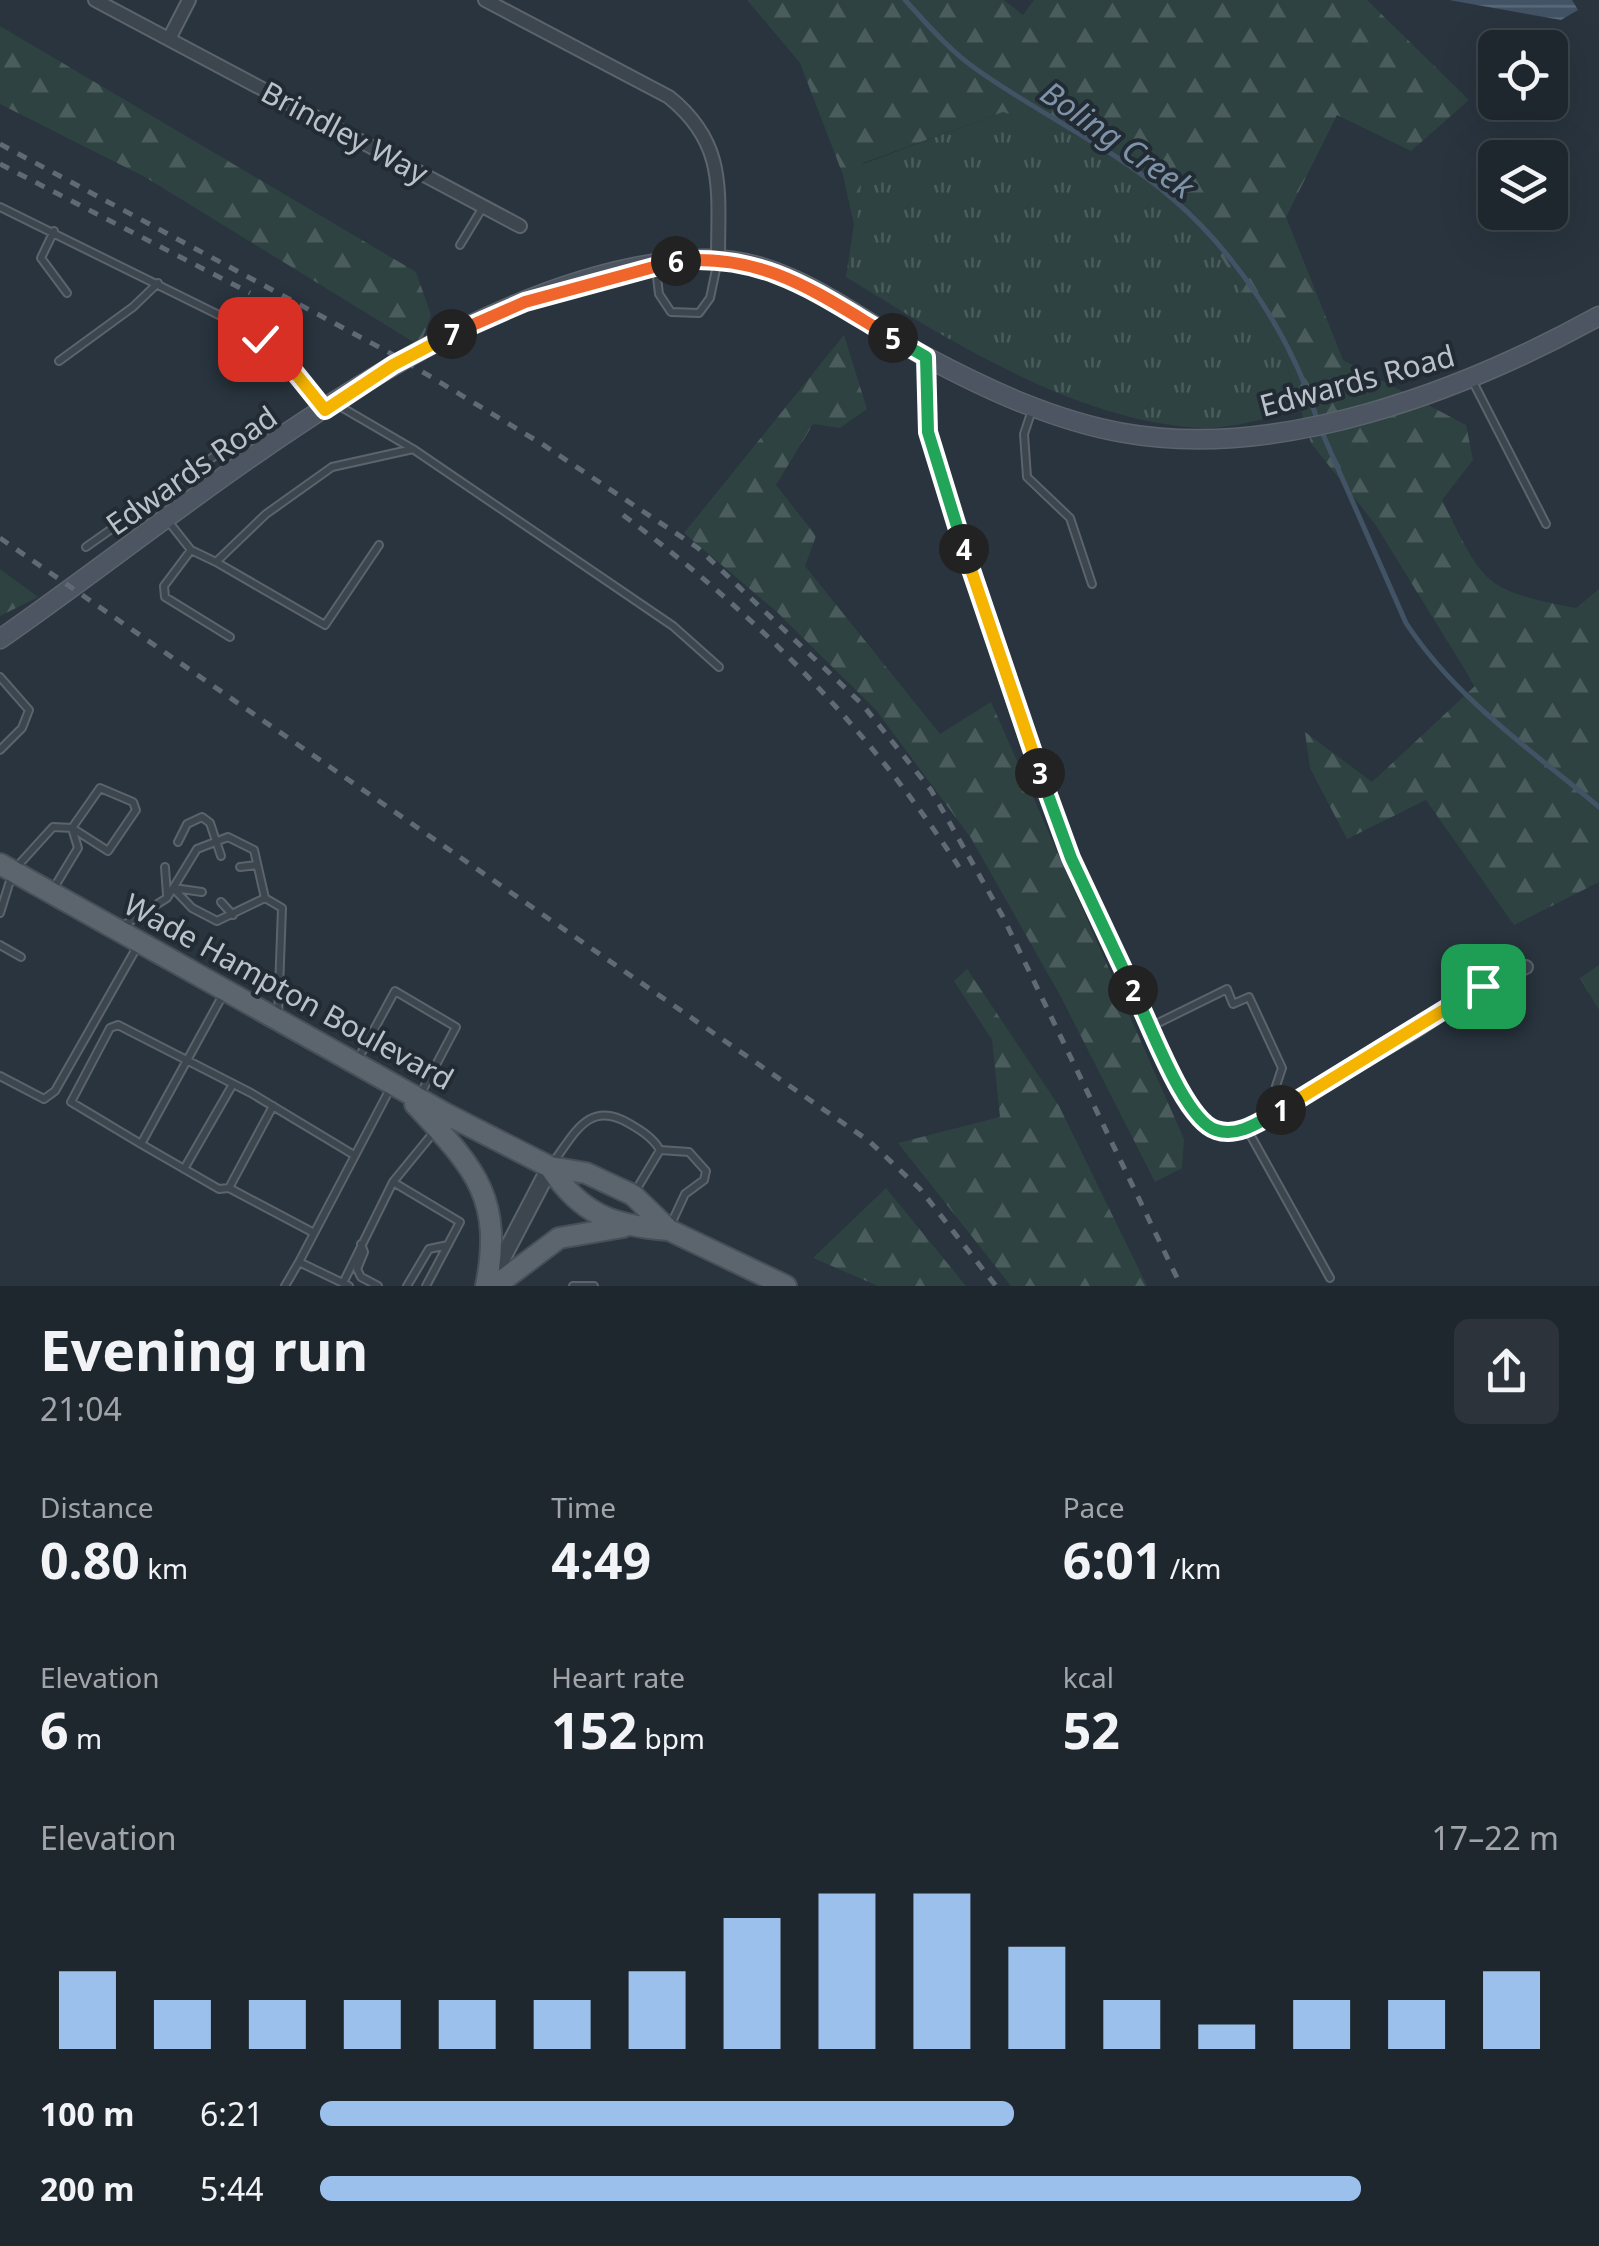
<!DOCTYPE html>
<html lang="en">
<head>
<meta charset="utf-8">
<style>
	:root { --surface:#1f272e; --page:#2c333a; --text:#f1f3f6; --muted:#a1a5aa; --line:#3c444a; --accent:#9cc0ec }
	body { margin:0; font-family:"Noto Sans",sans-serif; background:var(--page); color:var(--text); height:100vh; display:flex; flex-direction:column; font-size:38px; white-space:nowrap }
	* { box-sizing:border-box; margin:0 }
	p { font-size:32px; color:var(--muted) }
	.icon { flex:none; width:55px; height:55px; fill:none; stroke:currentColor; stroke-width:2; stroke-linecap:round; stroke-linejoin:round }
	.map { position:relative; height:1286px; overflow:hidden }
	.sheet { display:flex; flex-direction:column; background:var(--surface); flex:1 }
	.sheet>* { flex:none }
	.controls { position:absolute; left:1478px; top:30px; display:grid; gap:20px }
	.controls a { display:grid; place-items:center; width:90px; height:90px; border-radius:15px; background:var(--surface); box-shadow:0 10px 40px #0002,0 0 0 2px var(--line); font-size:50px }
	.pin { position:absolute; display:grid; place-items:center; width:85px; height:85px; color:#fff; margin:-42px; border-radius:20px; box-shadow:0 5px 15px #0006 }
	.km { position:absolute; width:50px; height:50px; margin:-25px; border-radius:50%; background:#222; color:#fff; font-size:28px; line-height:50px; text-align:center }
	.round { display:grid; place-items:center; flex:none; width:105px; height:105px; border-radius:15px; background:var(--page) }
	.summary { display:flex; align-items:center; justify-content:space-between; height:170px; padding:0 40px }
	h1 { font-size:55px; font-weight:700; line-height:75px }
	.figures { display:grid; grid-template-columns:repeat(3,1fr); gap:15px; height:170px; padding:10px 40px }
	.figures div { display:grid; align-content:center }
	.figures b { font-size:50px; font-weight:700 }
	.figures small { font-size:28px; font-weight:400 }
	.figures p { font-size:28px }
	.chart { height:280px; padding:20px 40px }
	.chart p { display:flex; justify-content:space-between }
	.chart svg { width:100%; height:180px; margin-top:10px; stroke:var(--accent); stroke-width:6 }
	ul { padding:0 40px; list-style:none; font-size:32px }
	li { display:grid; grid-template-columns:160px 120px 1fr; align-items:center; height:75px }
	li i { height:25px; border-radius:12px; background:var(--accent) }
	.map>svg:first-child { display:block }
</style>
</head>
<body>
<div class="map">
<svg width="1599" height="1286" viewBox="0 0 1599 1286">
	<defs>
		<pattern id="grass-tufts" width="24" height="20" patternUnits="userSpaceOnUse" patternTransform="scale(2.5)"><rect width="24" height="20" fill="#2e4241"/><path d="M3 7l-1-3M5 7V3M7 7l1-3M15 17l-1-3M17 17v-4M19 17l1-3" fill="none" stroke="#4a5c5b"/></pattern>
		<pattern id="forest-firs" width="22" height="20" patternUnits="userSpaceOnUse" patternTransform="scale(2.5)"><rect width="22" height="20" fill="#2e4241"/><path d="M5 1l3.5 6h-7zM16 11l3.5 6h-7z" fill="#4a5c5b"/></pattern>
		<pattern id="water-rules" width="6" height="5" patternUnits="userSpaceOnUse" patternTransform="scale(2.5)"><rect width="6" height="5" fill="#415365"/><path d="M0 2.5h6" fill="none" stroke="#5a6a7a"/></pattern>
	</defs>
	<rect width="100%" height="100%" fill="#29343e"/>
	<path fill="url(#grass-tufts)" d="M1003,112l102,33 87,65 94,152 15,48c-30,6 -67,19 -98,18 -126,-6 -253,-87 -357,-151l17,-113z"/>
	<path fill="url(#forest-firs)" d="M747,0h257l19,15 11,-15h333l102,100 -58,51 -74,-36 -51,102 57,143 123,65 7,35 -31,40c42,84 40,90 134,108l23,-19v293l-85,43 -88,-125 -79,39 -37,-71 -5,-36 67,50 103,-96 -100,-162 -64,-81 -25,-81 -94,-152 -87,-65 -102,-33 -140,51 -7,71 -13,-59 -43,-112z
		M0,26l416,246 15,43 -11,31 -275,-169 -145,-73z
		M844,335l23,74 -27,19 -27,-4 -37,61 40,51 -11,30 135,168 51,-32 193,437 -2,29 -27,14 -94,-185 -90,-159 -95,-128 -99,-98 -93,-79z
		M0,569l38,28 -38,19z
		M1599,965v45l-19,-32z
		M967,969l92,137 88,180h-136l-113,-143 102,-26 -8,-77 -38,-59z
		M886,1188l80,98h-88l-65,-28z"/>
	<path fill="url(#water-rules)" d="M1449,0h123l6,10 -17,10z"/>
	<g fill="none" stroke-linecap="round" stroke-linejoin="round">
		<path stroke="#415365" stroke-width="5" d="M905,0c22,24 44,50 71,69 63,45 138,79 197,130 64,55 119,139 144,220
			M1321,430l85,193c49,75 125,127 193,184"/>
		<defs>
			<path id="service" d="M0,207l233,115 52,37 36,46
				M54,231l-13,27 26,35
				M460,245l23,-38
				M656,269l3,25 12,18 28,1 11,-15 8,-38
				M59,361l74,-54 25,-24
				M1472,380l74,144
				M1033,407l-9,27 3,43 43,41 22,66
				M413,449l260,177 46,41
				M182,502l-11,-15 73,-52
				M168,521l23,29 25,12 50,-48 66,-47 81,-18 -77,-45
				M86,547l85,-60
				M191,550l-27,36 1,11 65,40
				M216,562l109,63 54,-80
				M0,677l29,33 -7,18 -22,22
				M100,788l33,14 3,8 -28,41 -36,-23z
				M178,842l9,-18 15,-7 8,6 11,33
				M165,867l2,28
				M240,867l17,-2
				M173,888l19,20 25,13 48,-23
				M174,888l28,4
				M221,902l12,13
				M0,913l13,-42 40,-44 19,1 6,20 -26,43
				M121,927l46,-29 30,-49 31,-12 26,13 11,48 17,10 -4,108
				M0,945l21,12
				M224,993l-83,151 78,45 10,-1 85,45
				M1152,1026l75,-37 6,15 16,-7 33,71 -6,18 9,21
				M358,1059l37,-68 61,36 -35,66
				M0,1076l44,23 11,-8 82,-144
				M1247,1129l83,149
				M141,1144l-70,-42 39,-74 8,-3 133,68 103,62
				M660,1150l29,2 17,19 -2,9 -19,14 -14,30
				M552,1164c23,-31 37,-65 78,-40 12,7 23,14 30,26l-24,40
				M184,1169l49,-85
				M393,1182l67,40 -34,64
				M229,1188l44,-82
				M361,1244l3,8 -7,17 4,8 17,9
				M343,1283l50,-101 41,-50
				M285,1286l14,-24
				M349,1286l-50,-24 92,-175
				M407,1286l22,-37 19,-4
				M573,1286h21"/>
			<path id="minor" d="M95,0l425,226
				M485,0l184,97c58,47 49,93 49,162
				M169,39l20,-39
				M926,357l2,75 96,300 47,127 115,241c16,25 30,36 60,28l168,-96 69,-46 43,-19"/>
			<path id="tertiary" d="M490,1282l60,-115"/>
			<path id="secondary" d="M0,639c191,-132 463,-372 702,-380 84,-3 153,59 224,98 62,33 129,64 198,76 156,28 341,-43 475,-117"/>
			<path id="primary" d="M0,864l446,250 104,53 36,6 47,22 36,35 117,56
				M415,1104c58,63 89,92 71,182
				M550,1167c31,48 64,59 119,63
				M495,1286l64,-48 64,-11"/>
		</defs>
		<use href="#service" stroke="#5b646c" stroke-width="10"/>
		<use href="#minor" stroke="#5b646c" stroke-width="16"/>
		<use href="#tertiary" stroke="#5b646c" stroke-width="19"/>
		<use href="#secondary" stroke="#5b646c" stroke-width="21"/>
		<use href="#primary" stroke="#474f58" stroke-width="24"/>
		<use href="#service" stroke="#3d464f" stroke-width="6"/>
		<use href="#minor" stroke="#3d464f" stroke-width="12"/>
		<use href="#tertiary" stroke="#3d464f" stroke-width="15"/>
		<use href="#secondary" stroke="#4c5561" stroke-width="18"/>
		<use href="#primary" stroke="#5c656e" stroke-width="20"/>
		<path stroke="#606a75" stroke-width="5" stroke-dasharray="10 10" stroke-linecap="butt" d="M0,144l403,216 139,84 156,104 164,156 69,86 72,127 178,369
			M0,164l250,129
			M623,515c134,100 245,212 336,352
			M0,538l869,603 51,48 76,97"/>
	</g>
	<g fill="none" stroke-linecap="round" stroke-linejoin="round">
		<defs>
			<path id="split-1" d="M1281,1110l202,-124"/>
			<path id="split-2" d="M1133,990c16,31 51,130 83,140 23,8 46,-10 65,-20"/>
			<path id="split-3" d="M1040,773l31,85 62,132"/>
			<path id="split-4" d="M964,549l76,224"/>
			<path id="split-5" d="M893,338l33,19 2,75 36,117"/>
			<path id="split-6" d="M676,261c91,-8 142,33 217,77"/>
			<path id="split-7" d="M452,334l73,-32 151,-41"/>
			<path id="split-8" d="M260,339l24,20 41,51 68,-45 59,-31"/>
		</defs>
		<use href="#split-1" stroke="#fff" stroke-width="20"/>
		<use href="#split-2" stroke="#fff" stroke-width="20"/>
		<use href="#split-3" stroke="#fff" stroke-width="20"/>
		<use href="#split-4" stroke="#fff" stroke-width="20"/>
		<use href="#split-5" stroke="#fff" stroke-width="20"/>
		<use href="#split-6" stroke="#fff" stroke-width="20"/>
		<use href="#split-7" stroke="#fff" stroke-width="20"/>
		<use href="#split-8" stroke="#fff" stroke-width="20"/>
		<use href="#split-1" stroke="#f5b400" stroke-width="12"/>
		<use href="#split-2" stroke="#22a559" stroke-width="12"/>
		<use href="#split-3" stroke="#22a559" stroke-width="12"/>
		<use href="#split-4" stroke="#f5b400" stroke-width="12"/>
		<use href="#split-5" stroke="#22a559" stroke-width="12"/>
		<use href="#split-6" stroke="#f0652b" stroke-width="12"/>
		<use href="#split-7" stroke="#f0652b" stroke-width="12"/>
		<use href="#split-8" stroke="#f5b400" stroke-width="12"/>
	</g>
	<g text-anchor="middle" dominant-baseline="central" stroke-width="8" stroke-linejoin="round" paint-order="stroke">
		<g font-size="30" fill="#bac1c9" stroke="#222b34">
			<text transform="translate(345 132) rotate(28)">Brindley Way</text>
			<text transform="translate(1357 380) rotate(-15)">Edwards Road</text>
			<text transform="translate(191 470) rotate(-35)">Edwards Road</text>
			<text transform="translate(289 991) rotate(29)">Wade Hampton Boulevard</text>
		</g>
		<g font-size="32" font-style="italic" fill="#7f93a8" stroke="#222b34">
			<text transform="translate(1118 139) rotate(35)">Boling Creek</text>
		</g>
	</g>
</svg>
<div class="controls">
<a><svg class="icon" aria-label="locate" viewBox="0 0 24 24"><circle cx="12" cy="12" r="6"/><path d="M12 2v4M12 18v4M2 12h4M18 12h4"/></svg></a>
<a><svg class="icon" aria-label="layers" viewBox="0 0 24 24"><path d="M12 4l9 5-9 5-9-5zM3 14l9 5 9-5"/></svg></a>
</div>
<div class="pin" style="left:1483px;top:986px;background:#1e9e55"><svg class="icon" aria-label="arrive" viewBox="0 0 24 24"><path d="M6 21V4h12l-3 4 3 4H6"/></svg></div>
<div class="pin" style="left:260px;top:339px;background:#d93025"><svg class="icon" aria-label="check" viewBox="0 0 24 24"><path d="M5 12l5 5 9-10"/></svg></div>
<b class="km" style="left:1281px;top:1110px">1</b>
<b class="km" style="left:1133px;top:990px">2</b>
<b class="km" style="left:1040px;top:773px">3</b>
<b class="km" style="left:964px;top:549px">4</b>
<b class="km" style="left:893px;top:338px">5</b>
<b class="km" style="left:676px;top:261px">6</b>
<b class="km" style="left:452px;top:334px">7</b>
</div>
<section class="sheet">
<div class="summary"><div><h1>Evening run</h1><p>21:04</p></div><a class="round"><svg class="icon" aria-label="share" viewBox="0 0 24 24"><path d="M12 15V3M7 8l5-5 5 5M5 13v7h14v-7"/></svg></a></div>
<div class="figures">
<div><p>Distance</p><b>0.80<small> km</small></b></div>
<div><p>Time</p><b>4:49</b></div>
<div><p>Pace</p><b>6:01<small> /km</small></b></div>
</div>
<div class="figures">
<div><p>Elevation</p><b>6<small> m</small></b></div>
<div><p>Heart rate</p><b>152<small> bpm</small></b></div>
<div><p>kcal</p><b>52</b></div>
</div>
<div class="chart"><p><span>Elevation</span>17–22 m</p>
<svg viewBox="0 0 160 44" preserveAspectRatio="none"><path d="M5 44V25M15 44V32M25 44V32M35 44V32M45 44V32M55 44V32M65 44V25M75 44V12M85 44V6M95 44V6M105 44V19M115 44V32M125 44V38M135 44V32M145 44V32M155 44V25"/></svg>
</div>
<ul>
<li><b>100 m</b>6:21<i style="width:56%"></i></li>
<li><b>200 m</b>5:44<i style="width:84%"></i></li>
</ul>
</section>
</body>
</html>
